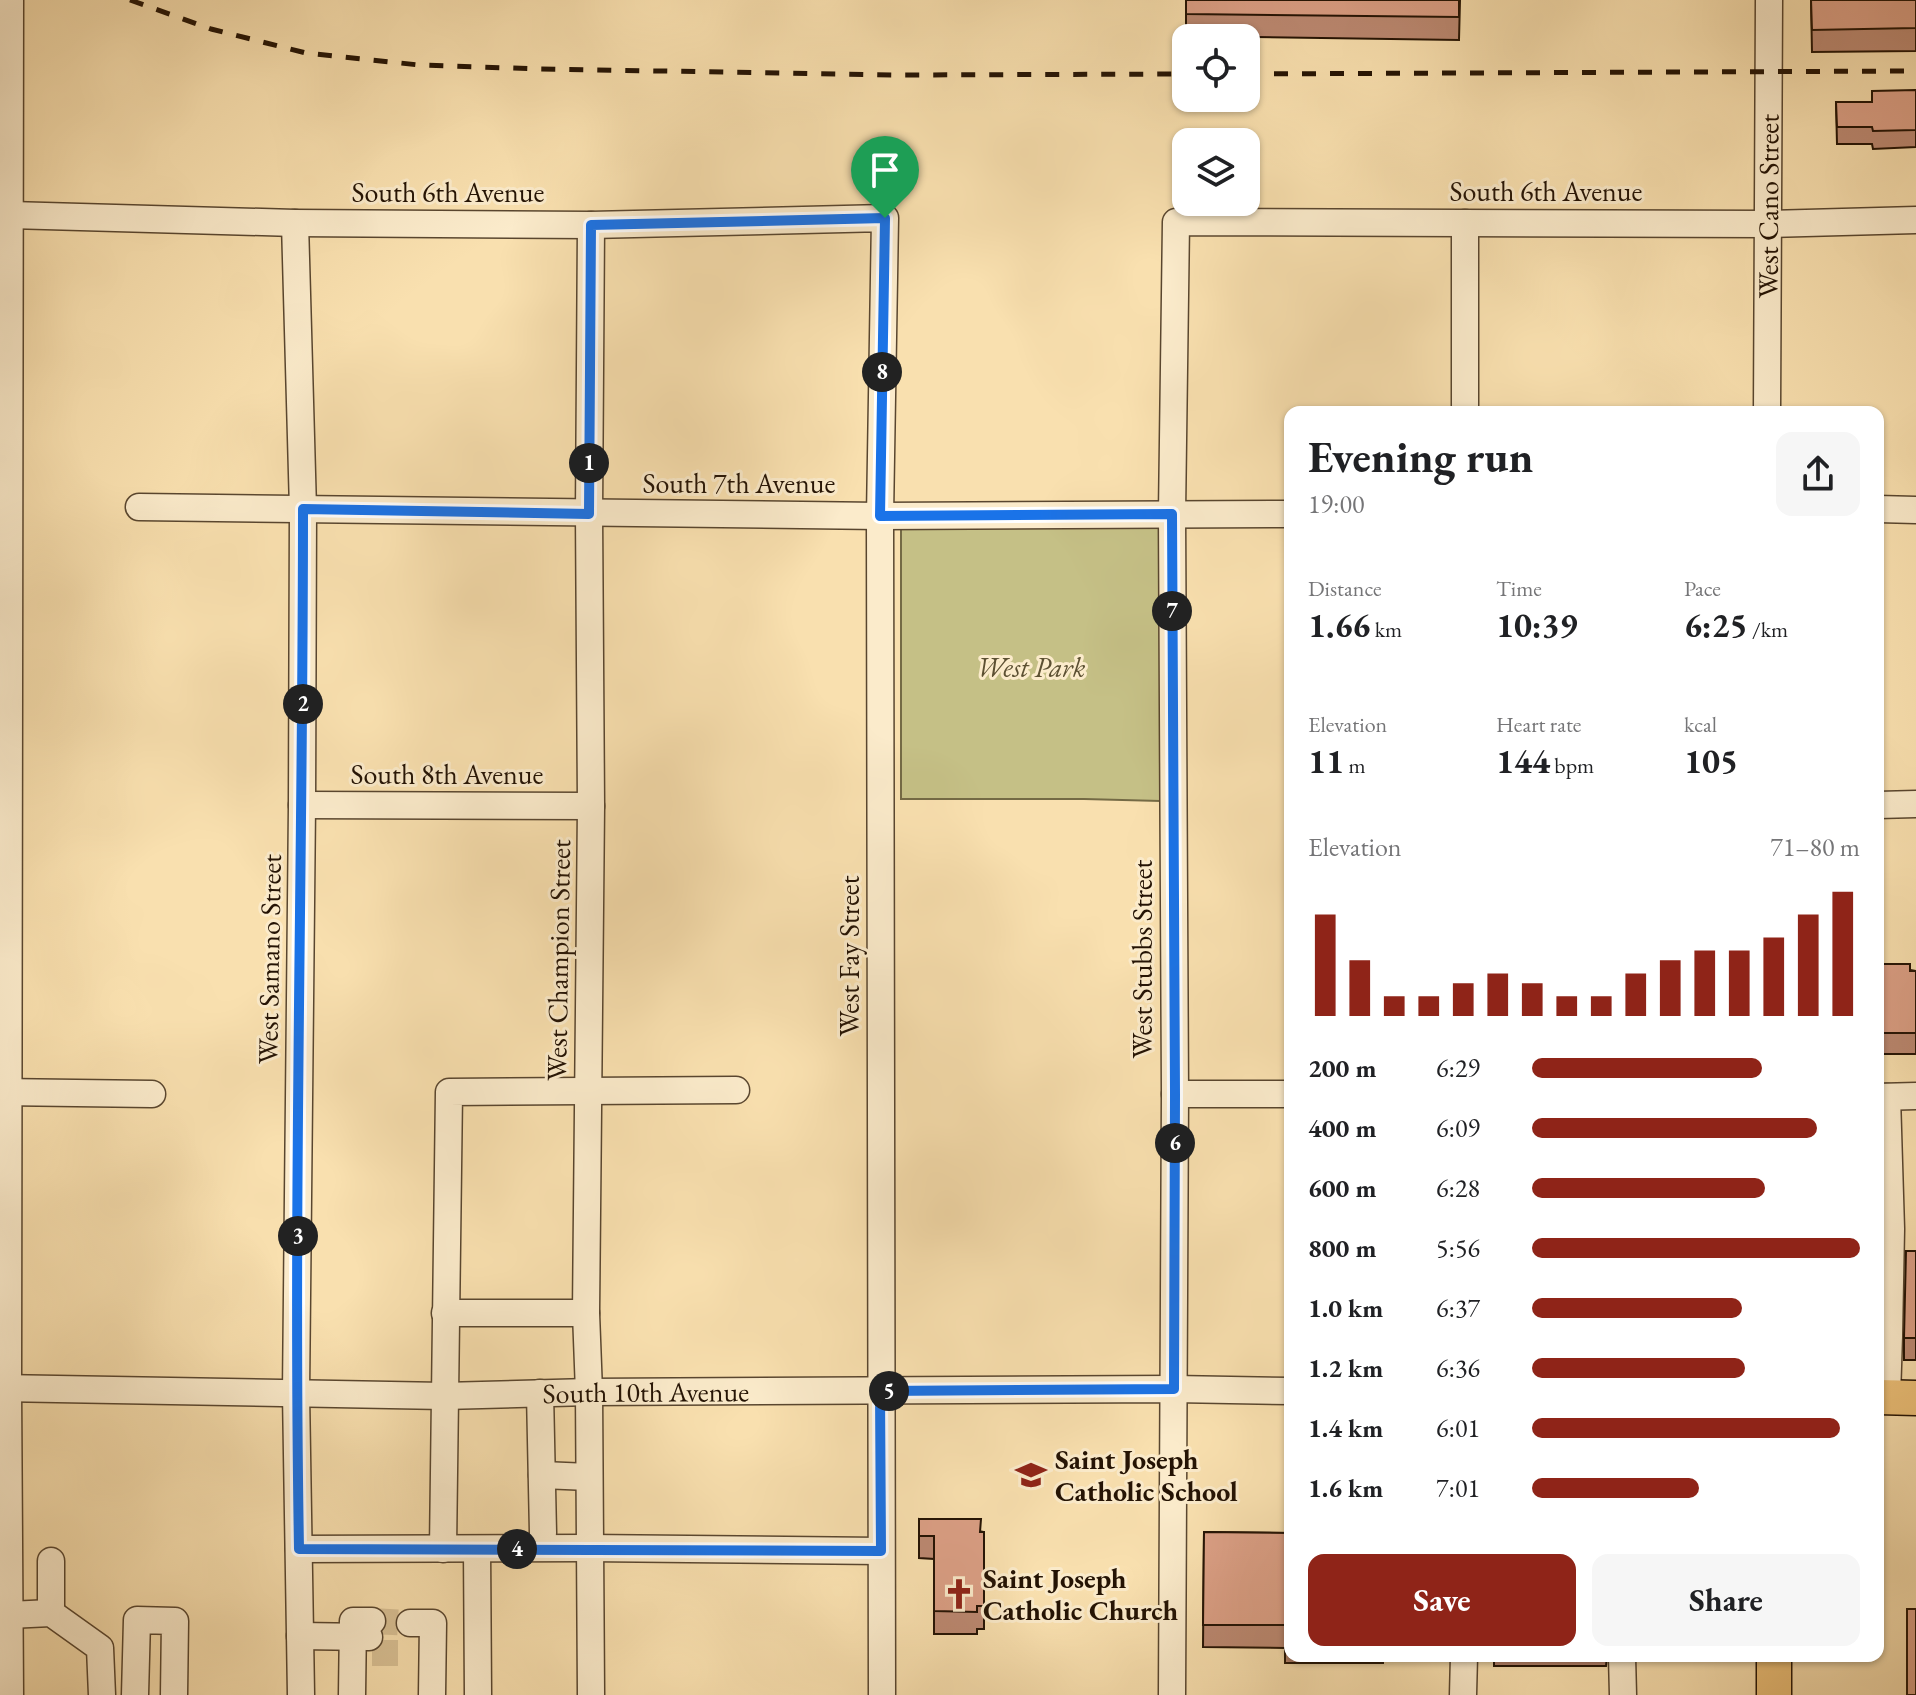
<!DOCTYPE html>
<html lang="en">
<head>
<meta charset="utf-8">
<style>
	:root { --surface:#fff; --page:#f6f6f6; --text:#202124; --muted:#757577; --accent:#8f2418 }
	body { margin:0; font-family:"EB Garamond",serif; background:var(--page); color:var(--text); height:100vh; display:flex; flex-direction:column; font-size:30px; white-space:nowrap }
	* { box-sizing:border-box; margin:0 }
	p { font-size:26px; color:var(--muted) }
	.icon { flex:none; width:44px; height:44px; fill:none; stroke:currentColor; stroke-width:2; stroke-linecap:round; stroke-linejoin:round }
	.map { position:relative; flex:1; overflow:hidden }
	.side { position:absolute; left:1284px; top:406px; width:600px; height:1256px; display:flex; flex-direction:column; background:var(--surface); border-radius:16px; box-shadow:0 2px 6px #0004 }
	.side>* { flex:none }
	.controls { position:absolute; left:1172px; top:24px; display:grid; gap:16px }
	.controls a { display:grid; place-items:center; width:88px; height:88px; border-radius:16px; background:var(--surface); box-shadow:0 2px 6px #0004; font-size:40px }
	.pin { position:absolute; display:grid; place-items:center; width:68px; height:68px; color:#fff; margin:-82px -34px; border-radius:50% 50% 50% 0; rotate:-45deg; box-shadow:0 0 8px #0007 }
	.pin .icon { rotate:45deg }
	.km { position:absolute; width:40px; height:40px; margin:-20px; border-radius:50%; background:#222; color:#fff; font-size:22px; line-height:40px; text-align:center }
	.round { display:grid; place-items:center; flex:none; width:84px; height:84px; border-radius:16px; background:var(--page) }
	.overview { display:flex; align-items:center; justify-content:space-between; height:136px; padding:0 24px }
	h1 { font-size:44px; font-weight:700; line-height:60px }
	.figures { display:grid; grid-template-columns:repeat(3,1fr); gap:12px; height:136px; padding:8px 24px }
	.figures div { display:grid; align-content:center }
	.figures b { font-size:34px; font-weight:700 }
	.figures small { font-size:22px; font-weight:400 }
	.figures p { font-size:22px }
	.chart { height:224px; padding:16px 24px }
	.chart p { display:flex; justify-content:space-between }
	.chart svg { width:100%; height:144px; margin-top:8px; stroke:var(--accent); stroke-width:6 }
	.button { display:flex; gap:16px; margin-top:auto; padding:16px 24px }
	.button a { flex:1; height:92px; border-radius:16px; background:var(--accent); color:#fff; font-size:32px; font-weight:700; line-height:92px; text-align:center }
	.button a+a { background:var(--page); color:var(--text) }
	ul { padding:0 24px; list-style:none; font-size:26px }
	li { display:grid; grid-template-columns:128px 96px 1fr; align-items:center; height:60px }
	li i { height:20px; border-radius:10px; background:var(--accent) }
	.map>svg:first-child { display:block }
</style>
</head>
<body>
<div class="map">
<svg width="1916" height="1695" viewBox="0 0 1916 1695">
	<rect width="100%" height="100%" fill="#f9e0af"/>
	<filter id="stains"><feTurbulence type="fractalNoise" baseFrequency=".0025" numOctaves="4"/><feColorMatrix values="0 0 0 0 .2 0 0 0 0 .09 0 0 0 0 .02 0 0 0 .5 -.17"/></filter>
	<radialGradient id="worn" r=".72"><stop offset=".6" stop-color="#630" stop-opacity="0"/><stop offset="1" stop-color="#630" stop-opacity=".3"/></radialGradient>
	<path fill="#c5c086" stroke="#746a45" stroke-width="2" d="M1158,525l6,9 -4,267 -76,-2h-183v-270z"/>
	<g fill="none" stroke-linecap="round" stroke-linejoin="round">
		<path stroke="#d9c195" stroke-width="26" stroke-dasharray="26 13" stroke-linecap="butt" d="M372,1621l38,2
			M372,1653h38"/>
		<defs>
			<g id="minor">
				<path d="M10,215l285,8 296,2 294,-7 -5,298 2,1179"/>
				<path d="M295,223l8,286 -1,296 -6,588 5,302"/>
				<path d="M1465,223v189"/>
				<path id="s1" d="M1767,412l2,-412"/>
				<path d="M139,507l741,9 410,-2"/>
				<path d="M1878,509l38,1"/>
				<path d="M302,805l289,1"/>
				<path d="M1878,805l38,-1"/>
				<path d="M0,1092l152,2"/>
				<path d="M1175,1094h115"/>
				<path d="M1878,1097l38,-1"/>
				<path d="M1887,1097l4,132 -2,106"/>
				<path d="M445,1313h141"/>
				<path d="M1878,1335h11l-2,62"/>
				<path id="s2" d="M0,1388l444,8 145,-4 585,-3 116,2"/>
				<path d="M540,1393l3,140"/>
				<path d="M542,1475l47,2"/>
				<path d="M299,1549l289,-1 293,3"/>
				<path d="M443,1549l6,-457 287,-2"/>
				<path d="M477,1549l1,146"/>
				<path d="M51,1613v-52"/>
				<path d="M9,1615l42,-2 49,35 2,47"/>
				<path d="M410,1623h23l-1,72"/>
				<path d="M300,1636l69,1"/>
				<path d="M1622,1656l1,39"/>
				<path d="M10,1695l-2,-307 2,-1388"/>
				<path d="M135,1695l2,-75 38,1 -1,74"/>
				<path d="M352,1695l1,-74h19"/>
				<path d="M591,1695l-2,-303 -3,-79 5,-507 -2,-292 2,-289"/>
				<path d="M1172,1695l3,-601 -3,-580 4,-292 592,2 148,-4"/>
				<path d="M1463,1695l1,-39"/>
			</g>
			<path id="major" d="M1878,1397l38,1
				M1774,1656v39"/>
		</defs>
		<use href="#minor" stroke="#59462f" stroke-width="29"/>
		<use href="#major" stroke="#241304" stroke-width="37"/>
		<use href="#minor" stroke="#fbebcb" stroke-width="26"/>
		<use href="#major" stroke="#ecc078" stroke-width="34"/>
		<path stroke="#241304" stroke-width="5" stroke-dasharray="14 14" stroke-linecap="butt" d="M130,0l81,29 95,24 113,12 122,4 357,6 288,-1
			M1246,74l670,-3"/>
	</g>
	<path fill="#bc8972" stroke="#241304" stroke-width="2" d="M1186,0h274l-1,40 -273,-4z
		M1811,0h105v51l-104,1z
		M1916,90v57l-43,2 -1,-5h-35l-1,-42h36z
		M1878,964l38,7v83h-38z
		M1916,1251v109h-12v-22z
		M919,1519l65,13v97h-7v5h-43v-75l-15,-1z
		M1204,1532l86,1v123h93v7h-98v-15l-82,-1z
		M1494,1656h113l-1,10h-112z"/>
	<path fill="#db9f85" stroke="#241304" stroke-width="2" d="M1186,0h273v17l-273,-3z
		M1811,0h105v28l-104,2z
		M1916,90v40l-43,1 -1,-4h-35l-1,-25h36v-11z
		M1878,964h32v7h6v62h-38z
		M1906,1251h10v87h-12z
		M919,1519h62l-1,13h4v74h-7v6l-43,-1v-75h-15z
		M1204,1532l86,1v107h-5v-15h-82z
		M1907,1609h9v86h-9z"/>
	<g fill="none" stroke-linecap="round" stroke-linejoin="round">
		<defs>
			<path id="route" d="M885,218l-5,298 292,-2 3,580 -1,295 -294,2 1,160 -582,-2c-6,-347 4,-693 4,-1040l286,5 2,-289z"/>
		</defs>
		<use href="#route" stroke="#fff" stroke-width="16"/>
		<use href="#route" stroke="#1a73e8" stroke-width="10"/>
	</g>
	<defs>
		<symbol id="school-bare" viewBox="-9 -9 18 18"><path d="M0-5L7-2L0 1L-7-2ZM-4 1L0 2.5L4 1V4Q0 6-4 4Z" fill="#8f2418" stroke="#fbebcb" stroke-width="2.5" paint-order="stroke"/></symbol>
		<symbol id="church-bare" viewBox="-9 -9 18 18"><path d="M-1.2-6h2.4v3.5h3.3v2.4h-3.3V6h-2.4V-.1h-3.3v-2.4h3.3Z" fill="#8f2418" stroke="#fbebcb" stroke-width="2.5" paint-order="stroke"/></symbol>
	</defs>
	<g fill-rule="evenodd">
		<use href="#school-bare" x="1009" y="1453" width="44" height="44"/>
		<use href="#church-bare" x="937" y="1572" width="44" height="44"/>
	</g>
	<g text-anchor="middle" dominant-baseline="central" stroke-width="6" stroke-linejoin="round" paint-order="stroke">
		<g font-size="28" fill="#241304" stroke="#fbebcb">
			<text x="1546" y="191">South 6th Avenue</text>
			<text x="448" y="192">South 6th Avenue</text>
			<text stroke="none"><textPath href="#s1" startOffset="206">West Cano Street</textPath></text>
			<text x="739" y="483">South 7th Avenue</text>
			<text x="447" y="774">South 8th Avenue</text>
			<text transform="translate(849 956) rotate(-90)">West Fay Street</text>
			<text transform="translate(269 959) rotate(-89)">West Samano Street</text>
			<text transform="translate(1142 959) rotate(-90)">West Stubbs Street</text>
			<text transform="translate(558 960) rotate(-89)">West Champion Street</text>
			<text stroke="none"><textPath href="#s2" startOffset="646">South 10th Avenue</textPath></text>
		</g>
		<g font-size="28" font-style="italic" fill="#5c5032" stroke="#fbebcb">
			<text x="1031" y="667">West Park</text>
		</g>
		<g font-size="28" font-weight="bold" fill="#241304" stroke="#fbebcb" text-anchor="start">
			<text x="1055" y="1459">Saint Joseph<tspan x="1055" dy="32">Catholic School</tspan></text>
			<text x="983" y="1578">Saint Joseph<tspan x="983" dy="32">Catholic Church</tspan></text>
		</g>
	</g>
	<rect width="100%" height="100%" filter="url(#stains)"/>
	<rect width="100%" height="100%" fill="url(#worn)"/>
</svg>
<div class="controls">
<a><svg class="icon" aria-label="locate" viewBox="0 0 24 24"><circle cx="12" cy="12" r="6"/><path d="M12 2v4M12 18v4M2 12h4M18 12h4"/></svg></a>
<a><svg class="icon" aria-label="layers" viewBox="0 0 24 24"><path d="M12 4l9 5-9 5-9-5zM3 14l9 5 9-5"/></svg></a>
</div>
<div class="pin" style="left:885px;top:218px;background:#1e9e55"><svg class="icon" aria-label="arrive" viewBox="0 0 24 24"><path d="M6 21V4h12l-3 4 3 4H6"/></svg></div>
<b class="km" style="left:589px;top:463px">1</b>
<b class="km" style="left:303px;top:704px">2</b>
<b class="km" style="left:298px;top:1236px">3</b>
<b class="km" style="left:517px;top:1549px">4</b>
<b class="km" style="left:889px;top:1391px">5</b>
<b class="km" style="left:1175px;top:1143px">6</b>
<b class="km" style="left:1172px;top:611px">7</b>
<b class="km" style="left:882px;top:372px">8</b>
<section class="side">
<div class="overview"><div><h1>Evening run</h1><p>19:00</p></div><a class="round"><svg class="icon" aria-label="share" viewBox="0 0 24 24"><path d="M12 15V3M7 8l5-5 5 5M5 13v7h14v-7"/></svg></a></div>
<div class="figures">
<div><p>Distance</p><b>1.66<small> km</small></b></div>
<div><p>Time</p><b>10:39</b></div>
<div><p>Pace</p><b>6:25<small> /km</small></b></div>
</div>
<div class="figures">
<div><p>Elevation</p><b>11<small> m</small></b></div>
<div><p>Heart rate</p><b>144<small> bpm</small></b></div>
<div><p>kcal</p><b>105</b></div>
</div>
<div class="chart"><p><span>Elevation</span>71–80 m</p>
<svg viewBox="0 0 160 44" preserveAspectRatio="none"><path d="M5 44V13M15 44V27M25 44V38M35 44V38M45 44V34M55 44V31M65 44V34M75 44V38M85 44V38M95 44V31M105 44V27M115 44V24M125 44V24M135 44V20M145 44V13M155 44V6"/></svg>
</div>
<ul>
<li><b>200 m</b>6:29<i style="width:70%"></i></li>
<li><b>400 m</b>6:09<i style="width:87%"></i></li>
<li><b>600 m</b>6:28<i style="width:71%"></i></li>
<li><b>800 m</b>5:56<i style="width:100%"></i></li>
<li><b>1.0 km</b>6:37<i style="width:64%"></i></li>
<li><b>1.2 km</b>6:36<i style="width:65%"></i></li>
<li><b>1.4 km</b>6:01<i style="width:94%"></i></li>
<li><b>1.6 km</b>7:01<i style="width:51%"></i></li>
</ul>
<div class="button"><a>Save</a><a>Share</a></div>
</section>
</div>
</body>
</html>
